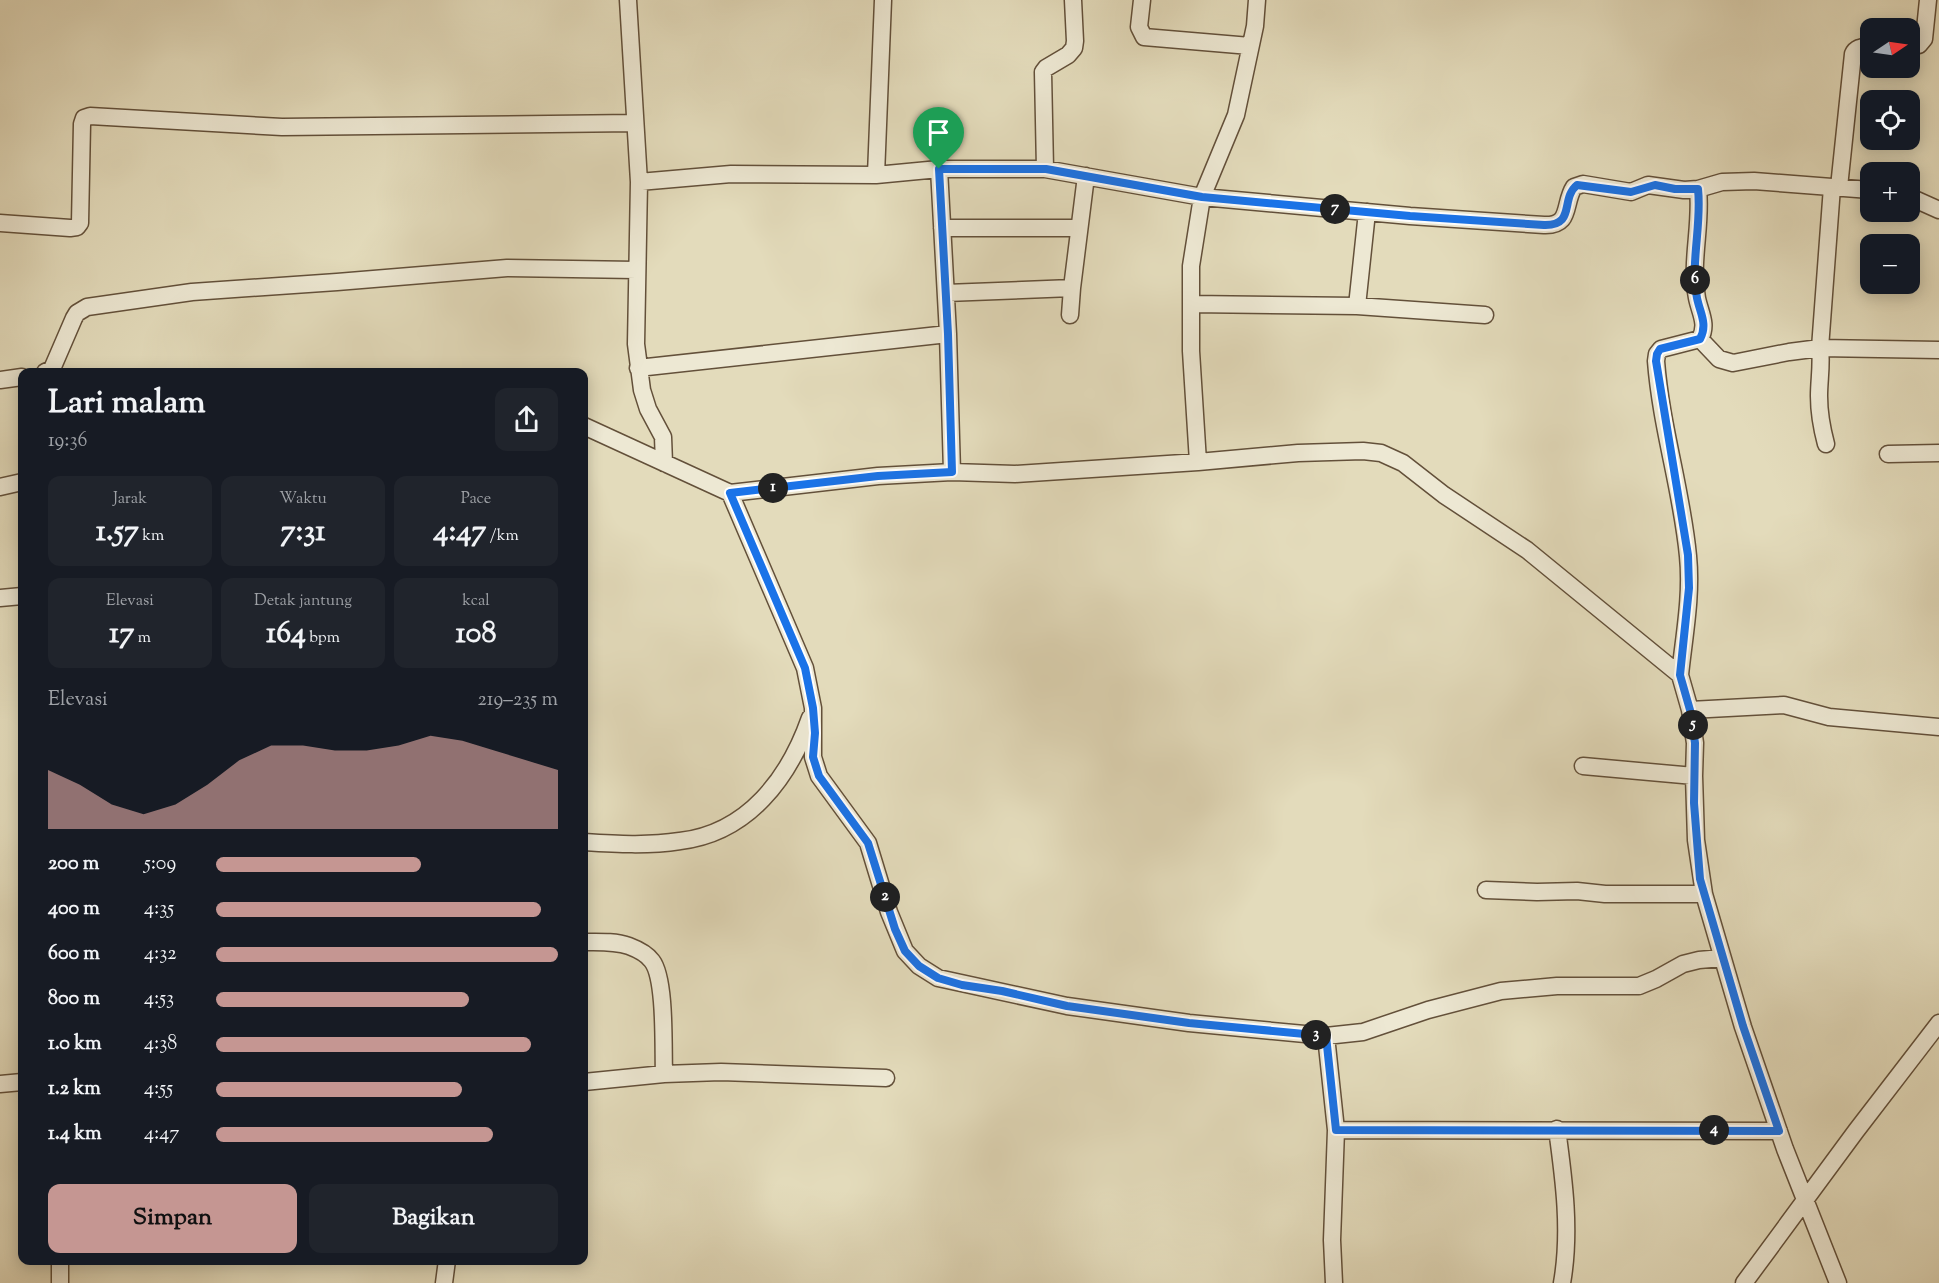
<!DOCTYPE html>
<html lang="id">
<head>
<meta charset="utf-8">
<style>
	:root { --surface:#171b24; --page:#20242c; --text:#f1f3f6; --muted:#9ea1a6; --accent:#c59692 }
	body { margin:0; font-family:"Sorts Mill Goudy",serif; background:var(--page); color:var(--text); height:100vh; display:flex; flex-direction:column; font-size:22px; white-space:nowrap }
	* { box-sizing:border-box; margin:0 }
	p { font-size:20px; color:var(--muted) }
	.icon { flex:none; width:33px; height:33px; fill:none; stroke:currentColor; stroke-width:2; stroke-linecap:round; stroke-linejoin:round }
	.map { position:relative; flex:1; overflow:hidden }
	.drawer { position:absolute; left:18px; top:368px; width:570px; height:897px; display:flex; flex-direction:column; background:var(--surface); border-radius:12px; box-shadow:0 3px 15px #0003 }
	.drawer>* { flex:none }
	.needle { width:39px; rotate:77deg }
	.tools { position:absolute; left:1860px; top:18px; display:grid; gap:12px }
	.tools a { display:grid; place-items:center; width:60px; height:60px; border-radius:12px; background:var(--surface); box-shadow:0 3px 15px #0003; font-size:30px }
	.pin { position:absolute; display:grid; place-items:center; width:51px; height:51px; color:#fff; margin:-62px -26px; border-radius:50% 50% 50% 0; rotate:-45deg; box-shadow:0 0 6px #0007 }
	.pin .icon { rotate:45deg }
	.km { position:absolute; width:30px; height:30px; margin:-15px; border-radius:50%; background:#222; color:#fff; font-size:16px; line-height:30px; text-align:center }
	.round { display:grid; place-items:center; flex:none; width:63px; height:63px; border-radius:12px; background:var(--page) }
	.head { display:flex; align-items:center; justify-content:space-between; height:102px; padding:0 30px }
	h1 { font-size:33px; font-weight:700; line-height:45px }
	.figures { display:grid; grid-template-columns:repeat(3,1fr); gap:9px; height:102px; padding:6px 30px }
	.figures div { display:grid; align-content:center; border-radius:12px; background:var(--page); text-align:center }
	.figures b { font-size:30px; font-weight:700 }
	.figures small { font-size:16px; font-weight:400 }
	.figures p { font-size:16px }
	.chart { height:168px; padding:12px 30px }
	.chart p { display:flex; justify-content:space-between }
	.chart svg { width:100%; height:108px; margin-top:6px; fill:var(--accent); opacity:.7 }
	.primary-button { display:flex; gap:12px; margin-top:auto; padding:12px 30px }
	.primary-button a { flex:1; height:69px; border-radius:12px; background:var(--accent); color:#111; font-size:24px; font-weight:700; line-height:69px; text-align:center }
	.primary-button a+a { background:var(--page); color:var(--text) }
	ul { padding:0 30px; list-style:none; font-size:20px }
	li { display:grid; grid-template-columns:96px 72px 1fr; align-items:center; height:45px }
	li i { height:15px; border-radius:8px; background:var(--accent) }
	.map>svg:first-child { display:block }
</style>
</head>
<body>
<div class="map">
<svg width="1939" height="1283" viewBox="0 0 1939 1283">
	<rect width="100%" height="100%" fill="#e3dbbb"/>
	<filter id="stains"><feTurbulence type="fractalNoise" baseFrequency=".00333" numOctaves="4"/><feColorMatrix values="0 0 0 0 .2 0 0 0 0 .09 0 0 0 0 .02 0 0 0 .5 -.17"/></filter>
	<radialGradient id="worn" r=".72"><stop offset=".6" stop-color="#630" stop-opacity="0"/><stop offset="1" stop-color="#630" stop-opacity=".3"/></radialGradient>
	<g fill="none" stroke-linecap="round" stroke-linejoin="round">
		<defs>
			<path id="minor" d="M628,0l11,182 -3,162 6,46 6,19 15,28 1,26
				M1142,0l-3,27 5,10 106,9
				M1910,45h9l5,-6 4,-39
				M1045,169l-2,-97 3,-4 22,-13 6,-7 1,-7 -2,-41
				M876,175l7,-175
				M639,182l92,-8 145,1 63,-6
				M1832,187l-12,161 119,2
				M1839,187l14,-133c3,-7 10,-7 17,-8
				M1910,197l29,13
				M0,223l70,5 7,-1 3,-4 2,-99 2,-6 6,-2 192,11 352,-4
				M942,228h137
				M946,293l126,-5
				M1191,304l166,2 128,9
				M1357,306l10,-94
				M1070,315l2,-27 14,-112
				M1700,339l19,20 14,4 56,-11 31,-4c2,16 -1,32 -1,48 0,17 3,33 7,48
				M638,368l310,-34
				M45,372l7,-3 22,-51 3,-5 10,-6 105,-15 145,-10 170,-14 129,2
				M0,380l22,-3
				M584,426l146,67 148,-17 74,-4 63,2 183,-12 100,-9 65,-2 18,2 22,10 41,32 83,55 153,125 10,35 5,33 -1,33 2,64 8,54 39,133 42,122 53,134
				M1888,454l51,-1
				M1198,462l-7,-111v-85l11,-69 34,-82 19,-89 2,-26
				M952,472l-4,-138 -9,-165h106l157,28 208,19 134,9c28,1 19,-21 30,-38l9,-3 48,8 17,-7 36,5 14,-1 24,-7 32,-1 116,9
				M0,487l22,-5
				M730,493l75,175 8,40v49l6,19 49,67 21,69 16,39 14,15 19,12 129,28 122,17 137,13 37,-4 65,-22 73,-19 56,-5h82l17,-7 27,-15 16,-4 23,-2
				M0,598l22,-2
				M1680,675c4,-39 12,-79 8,-119 -6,-65 -27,-129 -32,-195l1,-7 4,-5 39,-10c8,-15 0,-26 -3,-41 -7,-36 5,-73 1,-109
				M1690,710l94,-5 45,12 110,10
				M1583,766l111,10
				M584,842c32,2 64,4 96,-1 68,-8 109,-63 130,-123
				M1486,890l51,2 40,-1 28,3h99
				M584,942c14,0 31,-1 45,4 8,3 18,8 23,15 14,18 11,88 12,113
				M1326,1036l10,94 443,1
				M584,1082l80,-8 57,-2 165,6
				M0,1084l22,-2
				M1557,1129c7,51 14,103 5,154
				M60,1283v-23
				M444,1283l3,-23
				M1334,1283l-2,-43 4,-110
				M1744,1283l112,-152 83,-108"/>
		</defs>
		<use href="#minor" stroke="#63503a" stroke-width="19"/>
		<use href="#minor" stroke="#ede8d3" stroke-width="16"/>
	</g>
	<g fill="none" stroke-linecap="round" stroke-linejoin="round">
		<defs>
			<path id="route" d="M939,169h107l156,28 208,19 134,9c32,1 16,-26 33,-40l54,7 24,-7 20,4h23c4,36 -8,73 -1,109 3,15 11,26 3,41l-40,10 -3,5 -1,7 32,194 1,33 -9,87 10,35 5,33 -1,60 6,76 43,147 36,105 -443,-1 -10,-94 -137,-13 -122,-17 -65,-15 -40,-6 -24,-7 -19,-12 -14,-15 -10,-22 -27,-86 -49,-67 -6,-19 2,-24 -2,-25 -8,-40 -75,-175 148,-17 74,-4 -4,-138z"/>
		</defs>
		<use href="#route" stroke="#fff" stroke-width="12"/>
		<use href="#route" stroke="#1a73e8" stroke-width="8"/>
	</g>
	<rect width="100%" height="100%" filter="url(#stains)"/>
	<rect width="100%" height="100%" fill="url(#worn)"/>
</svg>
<div class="tools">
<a><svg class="needle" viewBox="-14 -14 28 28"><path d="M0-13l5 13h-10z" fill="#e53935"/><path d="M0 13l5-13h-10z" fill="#9ea1a6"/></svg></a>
<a><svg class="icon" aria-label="locate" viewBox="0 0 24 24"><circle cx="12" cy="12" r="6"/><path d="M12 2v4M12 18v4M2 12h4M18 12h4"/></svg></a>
<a>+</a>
<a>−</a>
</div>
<div class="pin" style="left:939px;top:169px;background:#1e9e55"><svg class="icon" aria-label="arrive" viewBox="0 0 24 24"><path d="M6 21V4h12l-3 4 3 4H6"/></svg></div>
<b class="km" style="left:773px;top:488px">1</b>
<b class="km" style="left:885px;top:897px">2</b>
<b class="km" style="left:1316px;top:1035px">3</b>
<b class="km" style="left:1714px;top:1130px">4</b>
<b class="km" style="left:1693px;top:725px">5</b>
<b class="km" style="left:1695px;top:280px">6</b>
<b class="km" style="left:1335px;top:209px">7</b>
<section class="drawer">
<div class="head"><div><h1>Lari malam</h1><p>19:36</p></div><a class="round"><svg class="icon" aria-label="share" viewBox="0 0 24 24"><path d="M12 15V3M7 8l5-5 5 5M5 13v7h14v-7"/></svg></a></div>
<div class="figures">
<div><p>Jarak</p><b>1.57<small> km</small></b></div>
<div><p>Waktu</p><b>7:31</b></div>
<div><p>Pace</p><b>4:47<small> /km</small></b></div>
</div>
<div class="figures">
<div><p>Elevasi</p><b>17<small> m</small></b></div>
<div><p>Detak jantung</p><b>164<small> bpm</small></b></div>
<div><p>kcal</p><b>108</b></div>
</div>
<div class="chart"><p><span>Elevasi</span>219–235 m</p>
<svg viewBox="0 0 160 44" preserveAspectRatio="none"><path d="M0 44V20L10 26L20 34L30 38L40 34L50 26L60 16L70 10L80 10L90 12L100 12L110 10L120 6L130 8L140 12L150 16L160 20V44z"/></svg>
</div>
<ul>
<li><b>200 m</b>5:09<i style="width:60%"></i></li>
<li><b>400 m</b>4:35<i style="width:95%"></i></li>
<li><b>600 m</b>4:32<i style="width:100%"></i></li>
<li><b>800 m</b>4:53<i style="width:74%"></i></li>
<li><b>1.0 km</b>4:38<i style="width:92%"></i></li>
<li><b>1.2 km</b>4:55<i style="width:72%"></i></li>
<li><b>1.4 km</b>4:47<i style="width:81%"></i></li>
</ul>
<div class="primary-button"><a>Simpan</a><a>Bagikan</a></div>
</section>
</div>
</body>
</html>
